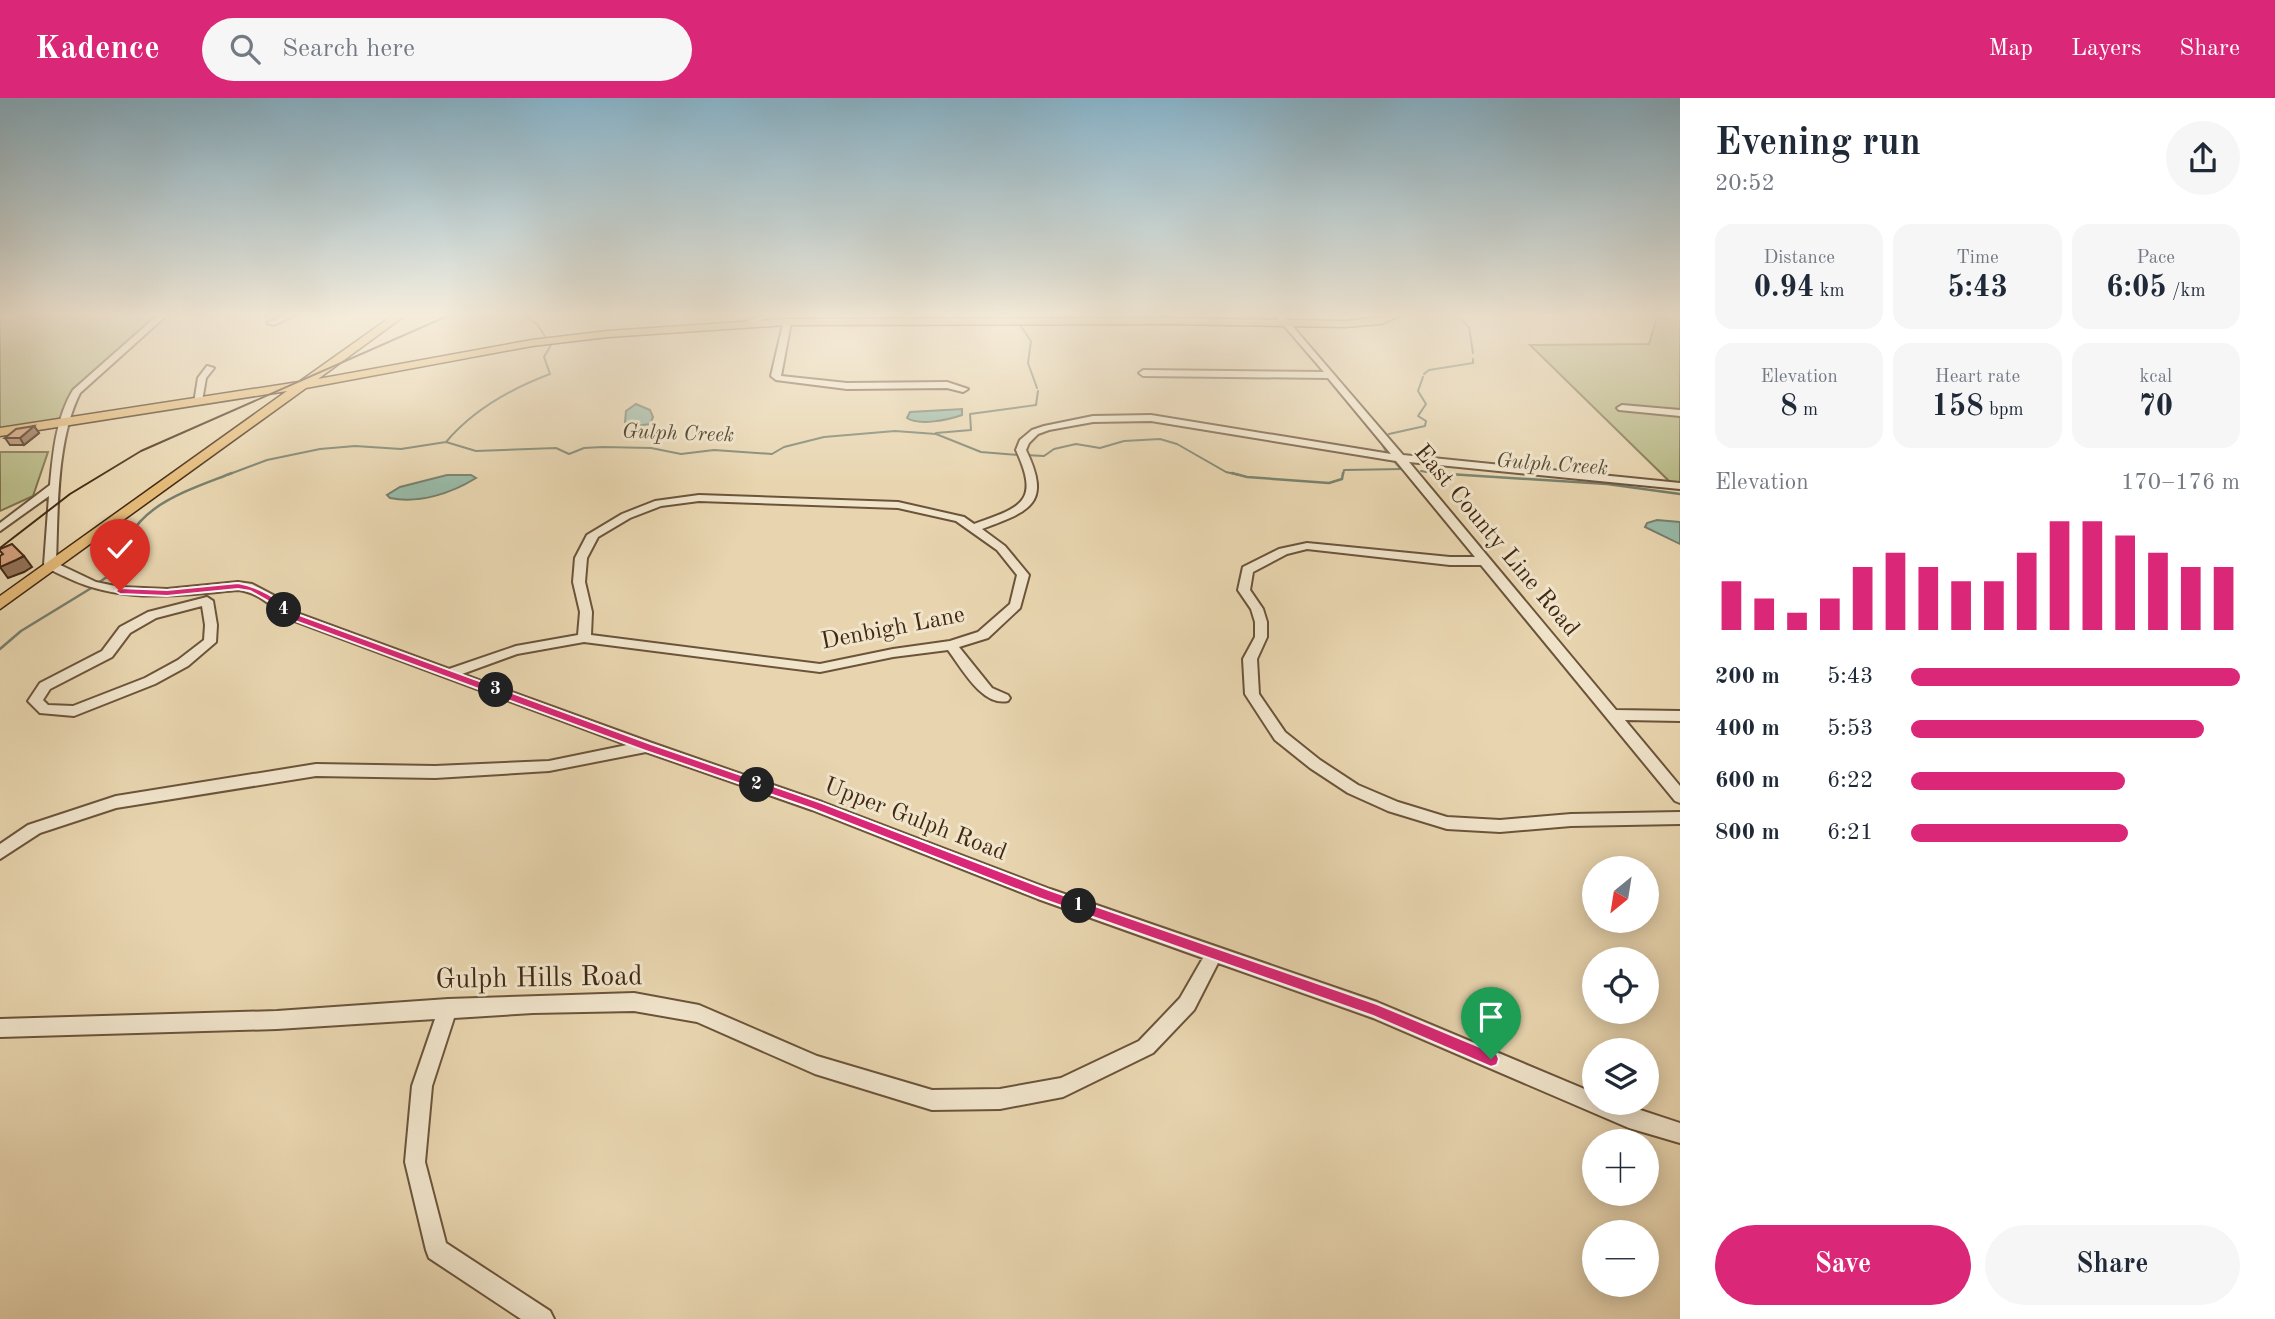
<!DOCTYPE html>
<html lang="en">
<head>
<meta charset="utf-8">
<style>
	:root { --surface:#fff; --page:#f6f6f7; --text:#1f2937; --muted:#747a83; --accent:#db2777 }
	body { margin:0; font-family:"Old Standard TT",serif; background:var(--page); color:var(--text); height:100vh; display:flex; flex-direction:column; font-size:26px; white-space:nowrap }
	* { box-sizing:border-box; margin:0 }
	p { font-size:23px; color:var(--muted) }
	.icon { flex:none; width:38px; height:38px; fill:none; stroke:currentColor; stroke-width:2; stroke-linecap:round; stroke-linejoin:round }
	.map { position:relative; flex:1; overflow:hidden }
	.details { display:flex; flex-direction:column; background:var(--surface); width:595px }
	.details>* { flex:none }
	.needle { width:46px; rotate:210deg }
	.buttons { position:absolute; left:1582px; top:758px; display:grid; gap:14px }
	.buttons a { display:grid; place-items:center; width:77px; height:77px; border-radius:50%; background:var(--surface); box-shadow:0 4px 18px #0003; font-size:35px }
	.pin { position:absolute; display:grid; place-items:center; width:60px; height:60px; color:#fff; margin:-72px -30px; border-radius:50% 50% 50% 0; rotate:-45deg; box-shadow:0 0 7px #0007 }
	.pin .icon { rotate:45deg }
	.km { position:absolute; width:35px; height:35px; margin:-18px; border-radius:50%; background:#222; color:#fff; font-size:19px; line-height:35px; text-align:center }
	.round { display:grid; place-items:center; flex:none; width:74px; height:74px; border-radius:37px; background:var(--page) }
	.summary { display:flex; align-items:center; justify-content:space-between; height:119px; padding:0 35px }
	h1 { font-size:38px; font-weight:700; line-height:52px }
	.stats { display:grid; grid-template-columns:repeat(3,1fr); gap:10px; height:119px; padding:7px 35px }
	.stats div { display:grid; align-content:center; border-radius:18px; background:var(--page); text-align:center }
	.stats b { font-size:30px; font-weight:700 }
	.stats small { font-size:19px; font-weight:400 }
	.stats p { font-size:19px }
	.chart { height:196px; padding:14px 35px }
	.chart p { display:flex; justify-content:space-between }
	.chart svg { width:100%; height:126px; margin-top:7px; stroke:var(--accent); stroke-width:6 }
	.button { display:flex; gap:14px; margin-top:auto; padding:14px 35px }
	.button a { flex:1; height:80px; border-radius:42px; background:var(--accent); color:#fff; font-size:28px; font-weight:700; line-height:80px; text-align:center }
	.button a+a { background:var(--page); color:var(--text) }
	ul { padding:0 35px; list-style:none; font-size:23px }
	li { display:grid; grid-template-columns:112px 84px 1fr; align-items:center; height:52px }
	li i { height:18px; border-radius:9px; background:var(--accent) }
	header { display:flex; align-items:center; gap:42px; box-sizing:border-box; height:98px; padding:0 35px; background:var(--accent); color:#fff }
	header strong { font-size:33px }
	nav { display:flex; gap:38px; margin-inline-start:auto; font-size:24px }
	.search { width:490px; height:63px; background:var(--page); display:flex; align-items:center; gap:18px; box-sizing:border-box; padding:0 24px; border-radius:38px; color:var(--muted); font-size:26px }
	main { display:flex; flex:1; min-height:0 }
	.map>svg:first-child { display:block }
</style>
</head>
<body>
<header>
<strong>Kadence</strong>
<div class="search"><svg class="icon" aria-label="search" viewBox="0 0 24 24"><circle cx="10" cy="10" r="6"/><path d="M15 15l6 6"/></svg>Search here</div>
<nav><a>Map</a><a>Layers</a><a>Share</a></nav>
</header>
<main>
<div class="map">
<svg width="1680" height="1221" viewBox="0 0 1680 1221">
	<rect width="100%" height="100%" fill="#e8d5af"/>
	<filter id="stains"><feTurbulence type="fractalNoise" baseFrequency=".00286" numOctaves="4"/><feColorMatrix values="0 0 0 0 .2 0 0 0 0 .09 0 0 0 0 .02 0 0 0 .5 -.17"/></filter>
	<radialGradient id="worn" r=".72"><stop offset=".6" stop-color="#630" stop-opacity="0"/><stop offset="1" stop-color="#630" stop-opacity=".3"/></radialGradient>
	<path fill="#b9bc88" stroke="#7e724e" stroke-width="2" d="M0,216h164l-88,78 -12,30 -64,10z
		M1658,216h22v169l-10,-1 -140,-137 119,-1z
		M0,354h48l-15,44 -33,15z"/>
	<path fill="#98b9a7" stroke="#767f6c" stroke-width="2" d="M636,306l14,6 3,7 -3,7 -14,2 -11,-4 1,-11z
		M962,311v6c-14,5 -43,11 -55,3l3,-6z
		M447,377h24l5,3c-24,15 -57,26 -86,20l-3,-3 13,-8z
		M1657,422l23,2v22l-35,-17 2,-4z"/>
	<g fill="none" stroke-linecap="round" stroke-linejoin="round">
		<path stroke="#767f6c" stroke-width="2" d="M521,216l16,10 9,14
			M1454,216l15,13 4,26
			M1020,227l11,16 -3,22 9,25
			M1424,276l5,-4 44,-7v-4
			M936,335l35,-3 -1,-16 66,-9 2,-14
			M1389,336l36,-8 1,-5 -8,-5 8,-12 -8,-13 5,-14
			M446,344c28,-33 64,-53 104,-68l-6,-17 7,-12
			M1383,348l4,7
			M1025,357l19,1 10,-7 22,-5 24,4 24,-7 36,-2 17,5 49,28 13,3
			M1392,361l9,10
			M1421,373l22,4
			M227,377l40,-15 53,-11 35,-3 46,3 45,-7 30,9 80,-3 13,6 15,-6 19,-1 48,1 30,6 33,-4 58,4 12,-7 40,-10 71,-6 41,3 45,18 37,3
			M1343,377l1,-5 59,-1"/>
		<path stroke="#767f6c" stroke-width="2.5" d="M1232,375l15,4 82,6 13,-4 1,-6
			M1433,375l174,11 73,10
			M98,485l22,-15c5,-60 64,-76 112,-95
			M0,551l21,-18 72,-44"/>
		<defs>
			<path id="minor" d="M159,216h9l-88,79c-24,48 -22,118 -24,170l40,19 24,5 47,2 71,-7 14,2 23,12 19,16 155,57 67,-23 62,-11 2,-23 -7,-30 2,-24 12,-23 35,-21 33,-13 44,-6 199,7 66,15 10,7c48,-17 66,-22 42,-74l4,-10 12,-10 12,-4 49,-10 58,-1 240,39 -63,-76 -185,-2 -4,-3 4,-3 181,2 -50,-58h8l121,141 277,28v6l-271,-27 207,248 64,1v10l-55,-1 55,66v17l-5,-2 -194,-236h-31l-143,-16 -20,5 -34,18 -3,18 13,19 4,13v15l-10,22 2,35 26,38 35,28 38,25 40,17 49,15 53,3 71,-6 109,-2v12l-109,2 -71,6 -53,-3 -59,-18 -40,-18 -38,-25 -35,-28 -30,-46 -2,-35 12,-22v-15l-4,-13 -13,-19 5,-23 36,-18 28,-6 143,14h25l-79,-96 -245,-40 -58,1 -44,8 -11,4 -9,9 -3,7c26,54 4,61 -44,79l23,17 24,29 -9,33 -32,30 -29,9 33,41 16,7 2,3 -2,3c-26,6 -47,-34 -60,-51l-55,7 -73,15 -236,-30 -67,12 -55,20 190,69 170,59 228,87 327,113 217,91v9h22l64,21v20l-51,-15 -256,-110 -155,-55 -24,47 -41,43 -90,44 -63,12 -68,1 -117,-36 -118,-52 -63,-11 -101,2 -79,5 -22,68 -7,76 21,81 104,68 4,8h-33l-92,-61 -3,-8 -21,-88 7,-76 23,-67 -158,10 -277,8v-18l277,-8 171,-12 186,-6 65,12 118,51 115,34 68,-1 61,-11 78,-37 41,-43 23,-40 -165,-59 -226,-89 -166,-58 -97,19 -114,7 -119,-2 -200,32 -76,25 -40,26v-15l28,-19 88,-29 200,-32 119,2 114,-5 78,-16 -341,-127c-15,-13 -29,-26 -48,-28 -58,5 -116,14 -170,-12 -8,-4 -17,-7 -24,-13l5,-69 -49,35v-8l50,-38c3,-32 6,-67 23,-95zM699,403l199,7 58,13 41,29 20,25 -7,29 -32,28 -28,9 -57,8 -73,15 -229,-29 1,-23 -7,-30 2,-24 11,-21 32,-19 31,-12z
				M286,216h11l-23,11 -7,-2z
				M765,216h12l-28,11 -7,-2z
				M784,222l7,2 -10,54 66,7 100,-1 21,7 -5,3 -16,-4 -100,1 -71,-9 -5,-4z
				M207,268l7,2 -8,10 -4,23 -8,2 4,-25z
				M1622,307l58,5v6l-61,-6 -2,-2z
				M207,499l6,4 4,24 -1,17 -28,24 -33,18 -81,32 -34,-3 -12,-12 12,-18 62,-32 18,-24 28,-15zM202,508l3,19 -1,15 -26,20 -33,18 -72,28 -25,-1 -5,-5 7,-11 62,-32 18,-24 26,-15z"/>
			<path id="major" d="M395,216h12l-89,65 214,-39 76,-9 179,-12 379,-1 180,3 58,-7 -23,10 -35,3 -180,-3 -379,1 -179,12 -76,9 -226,42 -306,221v-13l287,-205 -287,45v-8l299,-46z"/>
		</defs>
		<use href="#minor" stroke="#6c543a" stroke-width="4"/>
		<use href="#major" stroke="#422913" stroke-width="3"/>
		<use href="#minor" fill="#f0e4cb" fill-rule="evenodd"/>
		<use href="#major" fill="#e4ba78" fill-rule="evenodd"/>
		<path stroke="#422913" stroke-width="2" d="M0,450l70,-54 71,-43 311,-137"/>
	</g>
	<path fill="#b68a6c" stroke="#422913" stroke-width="2" d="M34,328l5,7 -15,12h-14l-5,-7z"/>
	<path fill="#947158" stroke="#422913" stroke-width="2" d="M34,328l5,7 -15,12 -4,-7z
		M24,458l8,11 -8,5 -16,6 -8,-11z"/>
	<path fill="#d4a17d" stroke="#422913" stroke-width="2" d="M34,328l-14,12h-15l11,-9z
		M12,446l12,12 -8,4 -16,7v-11l3,-2 -3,-3v-2z"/>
	<linearGradient id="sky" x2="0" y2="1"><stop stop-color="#88b6ce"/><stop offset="0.56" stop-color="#f5ecdb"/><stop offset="1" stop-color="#f5ecdb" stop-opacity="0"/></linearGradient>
	<rect width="1680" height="387" fill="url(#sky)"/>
	<path fill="#db2777" stroke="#fff" stroke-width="2" d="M238,485c23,4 38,15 56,30l357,131 171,59 227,87 328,114 120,50 2,5 -2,6 -6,2 -118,-51 -334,-118 -226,-89 -170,-59 -356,-132 -19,-17 -18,-10 -12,-2 -71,7 -47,-2 -5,-3 5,-3 47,2z"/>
	<g text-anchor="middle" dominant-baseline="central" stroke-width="6" stroke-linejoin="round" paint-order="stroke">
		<g font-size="21" font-style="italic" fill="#584d38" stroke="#f0e4cb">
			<text transform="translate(678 336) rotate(2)">Gulph Creek</text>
			<text transform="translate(1552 367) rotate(4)">Gulph Creek</text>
		</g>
		<g font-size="24" fill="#422913" stroke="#f0e4cb">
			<text transform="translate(1496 443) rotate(50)">East County Line Road</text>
			<text transform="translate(893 531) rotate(-11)">Denbigh Lane</text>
			<text transform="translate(915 722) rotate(21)">Upper Gulph Road</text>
		</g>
		<g font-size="28" fill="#422913" stroke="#f0e4cb">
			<text transform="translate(539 881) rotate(-1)">Gulph Hills Road</text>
		</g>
	</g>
	<rect width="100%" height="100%" filter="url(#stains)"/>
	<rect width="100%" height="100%" fill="url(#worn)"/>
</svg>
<div class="buttons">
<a><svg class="needle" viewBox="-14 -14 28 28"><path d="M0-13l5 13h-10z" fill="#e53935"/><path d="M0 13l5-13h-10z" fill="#747a83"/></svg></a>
<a><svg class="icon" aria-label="locate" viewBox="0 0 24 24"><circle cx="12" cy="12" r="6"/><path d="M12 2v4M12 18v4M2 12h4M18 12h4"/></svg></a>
<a><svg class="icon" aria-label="layers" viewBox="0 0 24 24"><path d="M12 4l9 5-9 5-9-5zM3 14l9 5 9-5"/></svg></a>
<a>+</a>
<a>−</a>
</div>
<div class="pin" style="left:1491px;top:961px;background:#1e9e55"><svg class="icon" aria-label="arrive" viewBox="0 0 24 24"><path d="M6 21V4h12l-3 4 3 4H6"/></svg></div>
<div class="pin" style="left:120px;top:493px;background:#d93025"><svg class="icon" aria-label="check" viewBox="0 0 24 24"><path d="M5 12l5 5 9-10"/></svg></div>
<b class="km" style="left:1079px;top:808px">1</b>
<b class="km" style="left:757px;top:687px">2</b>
<b class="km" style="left:496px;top:592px">3</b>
<b class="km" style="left:284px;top:512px">4</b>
</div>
<section class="details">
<div class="summary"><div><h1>Evening run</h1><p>20:52</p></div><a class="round"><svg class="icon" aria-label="share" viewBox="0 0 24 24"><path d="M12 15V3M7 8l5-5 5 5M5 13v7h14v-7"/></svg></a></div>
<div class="stats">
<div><p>Distance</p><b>0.94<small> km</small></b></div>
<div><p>Time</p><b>5:43</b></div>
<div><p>Pace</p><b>6:05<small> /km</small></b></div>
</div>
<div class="stats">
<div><p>Elevation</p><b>8<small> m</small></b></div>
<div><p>Heart rate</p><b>158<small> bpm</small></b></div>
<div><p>kcal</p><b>70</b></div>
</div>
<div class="chart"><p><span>Elevation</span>170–176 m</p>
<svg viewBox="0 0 160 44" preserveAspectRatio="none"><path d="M5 44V27M15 44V33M25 44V38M35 44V33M45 44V22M55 44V17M65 44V22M75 44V27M85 44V27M95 44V17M105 44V6M115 44V6M125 44V11M135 44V17M145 44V22M155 44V22"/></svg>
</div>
<ul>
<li><b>200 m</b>5:43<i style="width:100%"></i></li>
<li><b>400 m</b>5:53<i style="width:89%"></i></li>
<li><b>600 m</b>6:22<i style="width:65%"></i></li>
<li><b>800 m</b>6:21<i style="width:66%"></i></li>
</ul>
<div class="button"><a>Save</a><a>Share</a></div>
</section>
</main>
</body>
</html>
